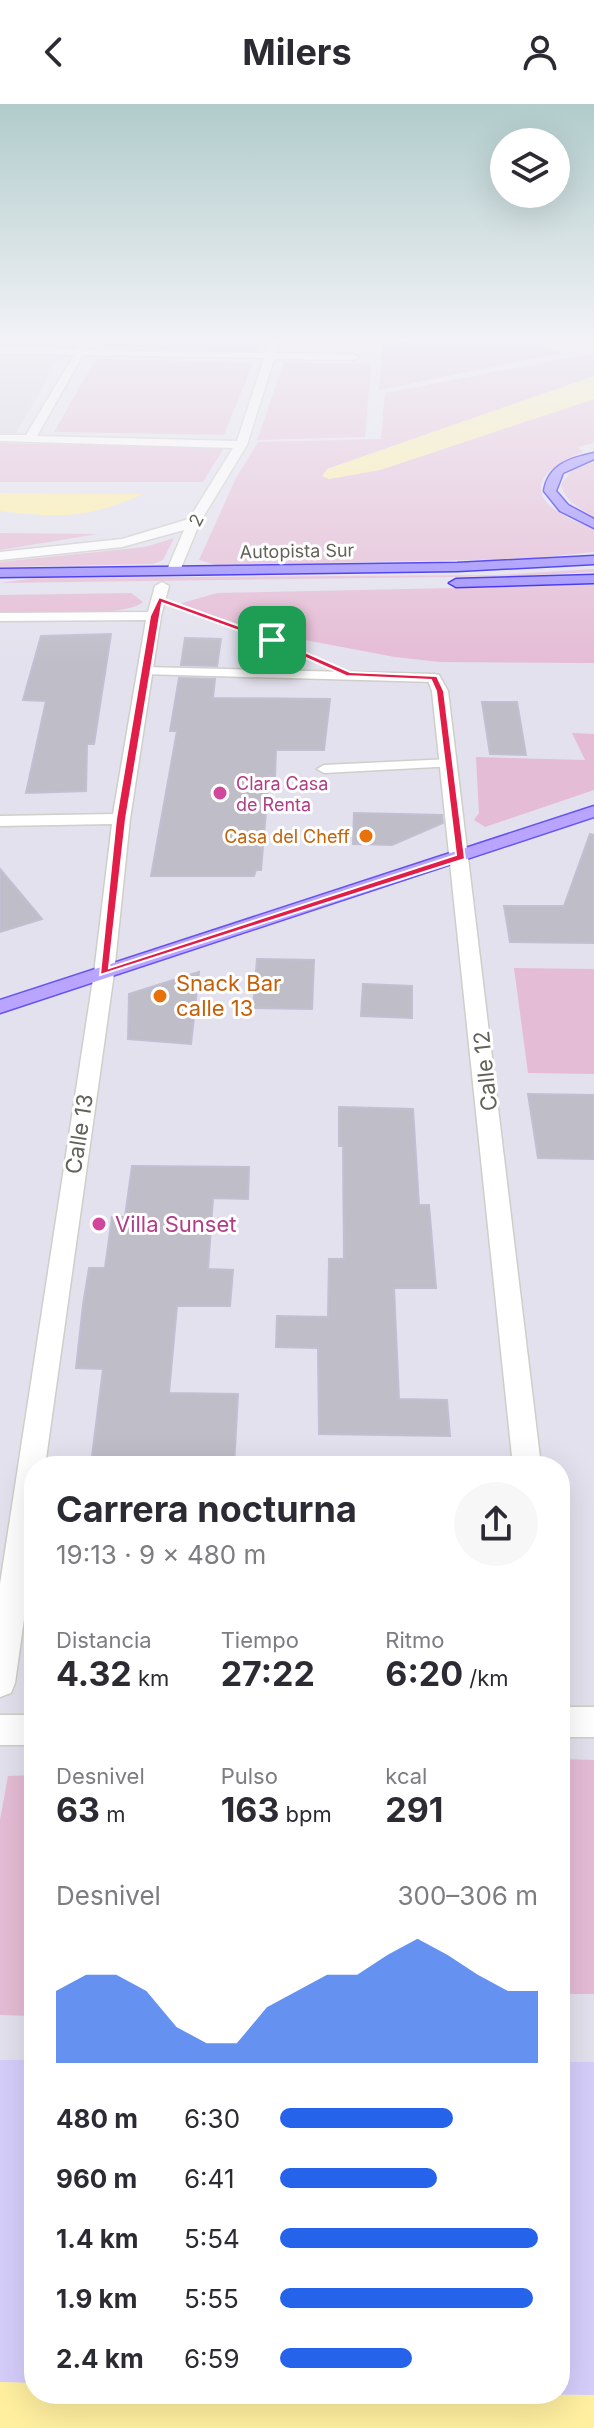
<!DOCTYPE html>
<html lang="es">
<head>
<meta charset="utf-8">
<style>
	:root { --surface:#fff; --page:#f7f7f7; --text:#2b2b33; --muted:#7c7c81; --accent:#2563eb }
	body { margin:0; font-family:Inter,sans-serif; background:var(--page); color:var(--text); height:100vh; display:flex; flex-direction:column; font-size:30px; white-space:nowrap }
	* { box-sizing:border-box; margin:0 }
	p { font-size:26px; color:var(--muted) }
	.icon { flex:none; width:44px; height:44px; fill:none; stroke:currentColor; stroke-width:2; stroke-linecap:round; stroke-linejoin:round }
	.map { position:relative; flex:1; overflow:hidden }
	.details { position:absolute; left:24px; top:1352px; width:546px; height:948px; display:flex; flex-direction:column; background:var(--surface); border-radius:32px; box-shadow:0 8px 32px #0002 }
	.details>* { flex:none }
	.buttons { position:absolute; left:490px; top:24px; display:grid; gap:16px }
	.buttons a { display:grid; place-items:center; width:80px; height:80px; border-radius:50%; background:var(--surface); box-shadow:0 8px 32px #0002; font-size:40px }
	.pin { position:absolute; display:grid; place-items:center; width:68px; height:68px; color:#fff; margin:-34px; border-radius:16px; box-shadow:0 4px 12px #0006 }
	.round { display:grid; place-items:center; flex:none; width:84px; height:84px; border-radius:42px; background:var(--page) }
	.summary { display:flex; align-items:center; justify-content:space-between; height:136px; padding:0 32px }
	h1 { font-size:36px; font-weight:700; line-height:60px }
	.stats { display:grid; grid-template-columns:repeat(3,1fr); gap:12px; height:136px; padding:8px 32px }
	.stats div { display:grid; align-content:center }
	.stats b { font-size:34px; font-weight:700 }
	.stats small { font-size:22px; font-weight:400 }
	.stats p { font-size:22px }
	.chart { height:224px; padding:16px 32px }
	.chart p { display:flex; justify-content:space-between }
	.chart svg { width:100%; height:144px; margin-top:8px; fill:var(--accent); opacity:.7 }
	ul { padding:0 32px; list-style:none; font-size:26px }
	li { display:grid; grid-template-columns:128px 96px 1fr; align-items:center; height:60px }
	li i { height:20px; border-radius:10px; background:var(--accent) }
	header { display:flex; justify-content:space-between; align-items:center; height:104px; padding:0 32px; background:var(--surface); font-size:36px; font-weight:700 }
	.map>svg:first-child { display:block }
</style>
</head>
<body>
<header><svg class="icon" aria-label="back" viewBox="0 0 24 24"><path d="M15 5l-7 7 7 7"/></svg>Milers<svg class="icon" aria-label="person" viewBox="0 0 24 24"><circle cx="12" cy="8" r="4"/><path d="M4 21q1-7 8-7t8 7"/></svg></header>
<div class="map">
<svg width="594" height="2324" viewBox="0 0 594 2324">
	<rect width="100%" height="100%" fill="#e3e1ed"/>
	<path fill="#d4d3db" d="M0,253l59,1 -43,75h-16z"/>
	<path fill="#e5bcd5" d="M0,235h72l-5,9 -67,-2z
		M102,235h159l-3,12 -160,-4z
		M423,235h105l33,14 -182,37 4,-45z
		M594,249v23l-267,93 2,10 51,-9 214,-71v44l-16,4 5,5c-68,27 -46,58 11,76v24l-70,7 -308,6 -17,-5 36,-80 23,-38 123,-3 4,-46z
		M96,255l157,4 -29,72 -170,-3z
		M284,258l87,2 -6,73 -108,3z
		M0,339l224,5 -21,34h-203z
		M594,358v55c-13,-8 -31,-17 -33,-33l11,-14z
		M0,429l98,1 -98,16z
		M174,434l-11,22 -10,4 -153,3v-5l145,-15z
		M594,465v3l-73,4 -521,7 35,-5 462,-3z
		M594,481v78l-154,-1 -45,-5 -133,-25 -83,-28 38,-11z
		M131,489l12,9c-18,16 -115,11 -143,11v-18z
		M572,629l22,1v56l-109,37 -11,-7 5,-7 -3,-56 109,3z
		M514,864l80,1v105l-66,-1z
		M560,1655l34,1v234h-34z
		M34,1671v241l-34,-1v-195l8,-44z"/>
	<path fill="#d5cefb" d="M0,1956h34v323l-34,-1z
		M560,1958h34v333l-57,-1h23z"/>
	<path fill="#ffef9f" d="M594,272v23l-214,71 -51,9 -7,-3 5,-7z
		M0,389l143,1c-57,25 -82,24 -143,17z
		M0,2278l34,1v11l560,1v33h-594z"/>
	<path fill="#bebdc8" stroke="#c1bfd2" stroke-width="2" d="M111,530l-17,110h-7l-1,47 -60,2 20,-92 -23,-1 18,-64z
		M185,534l36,1 -4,27 -36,-1z
		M179,574l36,1 -2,19 117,1 -6,51h-48l-1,26h-6l-8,94h-5l-2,6h-103l26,-145h-7z
		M482,598h35l9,53 -36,-1z
		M354,709l88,2 1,8 -51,22 -39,-1z
		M590,730l4,1v108l-84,-1 -6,-36h60z
		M0,765l42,50 -42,13z
		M257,855l57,1 -2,49 -59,-1z
		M199,868l-8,72 -63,-5 1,-45z
		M363,880l49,2v32l-51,-2z
		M528,990l66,1v64l-56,-1z
		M339,1003l74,2 6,96h10l7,83h-42l5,111 48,1 3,36 -131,-2 -1,-86 -42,-1 1,-31 51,1 1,-58h15l-1,-113h-4z
		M132,1062l117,1 -1,32 -35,-1 -5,71 25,1 -3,36h-53l-8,87 69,1 -4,72 -143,-2 12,-95 -27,-1 7,-63 6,-37h16l7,-51h13z"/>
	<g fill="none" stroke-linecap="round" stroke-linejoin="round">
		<defs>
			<path id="lane" d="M145,563l289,7 6,4 -6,4 -293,-8 -2,-3z
				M450,655l5,1v6l-131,7 -7,-4 7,-4z"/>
			<path id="street" d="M84,235l8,2 -5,9 179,3 4,-14h10l-4,14 78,1 5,3 -5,3 -80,-1 -27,86 -47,77 -21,51 -12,-3 17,-40 -62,17 -122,13v-8l122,-13 67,-20 44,-71 -233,-7v-6h26l48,-80 -74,-1v-6l77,1zM83,251l181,3 -27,83 -200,-5z
				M162,478l7,4 -8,30 -31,203 -16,154 -69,493h-11v82l-19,135 -4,10 -11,4v-113l94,-611 18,-149 -112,2v-10l113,-2 33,-194 -146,1v-8l148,-1 7,-26z
				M434,570l5,1 9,16 93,775h-28l-81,-775 -5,-13z
				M560,1603h34v30h-34z
				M0,1611h34v30h-34z"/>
			<path id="primary" d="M594,702v11l-594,196v-13z"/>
			<path id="highway" d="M594,349v6l-31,14 -7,18 12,14 26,14v9l-34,-17 -16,-20c4,-27 27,-33 50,-38z
				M594,452v8l-137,7 -457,6v-8l457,-6z
				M594,471v8l-138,4 -7,-4 7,-4z"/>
		</defs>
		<use href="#lane" stroke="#cecfc8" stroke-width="3"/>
		<use href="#street" stroke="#cecfc8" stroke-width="3"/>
		<use href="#primary" stroke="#6553f4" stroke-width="3"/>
		<use href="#highway" stroke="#1400ee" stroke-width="3"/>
		<path stroke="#d69eb0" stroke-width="3" stroke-dasharray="5 2" stroke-linecap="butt" d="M183,504l110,41"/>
		<use href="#lane" fill="#fff" fill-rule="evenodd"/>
		<use href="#street" fill="#fff" fill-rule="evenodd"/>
		<use href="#primary" fill="#b9a4ff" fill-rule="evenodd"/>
		<use href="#highway" fill="#9786ff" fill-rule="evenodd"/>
	</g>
	<linearGradient id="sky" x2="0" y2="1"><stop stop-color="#b1cccb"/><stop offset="0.42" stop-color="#f2f2f7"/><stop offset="1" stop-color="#f2f2f7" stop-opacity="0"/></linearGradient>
	<rect width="594" height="560" fill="url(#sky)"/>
	<path fill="#e11d48" stroke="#fff" stroke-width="2" fill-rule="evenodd" d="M159,493l116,42 75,33 87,4 7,15 21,168 -365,116 16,-156 34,-203zM162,499l108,39 76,34 85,4 5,11 20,164 -347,113 17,-149z"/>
	<g fill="#d1479c" stroke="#fff" stroke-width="3">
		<circle cx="220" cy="689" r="8"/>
		<circle cx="99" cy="1120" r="8"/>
	</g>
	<g fill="#e8710a" stroke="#fff" stroke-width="3">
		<circle cx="366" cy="732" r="8"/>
		<circle cx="160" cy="892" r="8"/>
	</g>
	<g text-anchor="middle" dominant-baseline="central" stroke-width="6" stroke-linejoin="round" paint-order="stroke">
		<g font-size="18" fill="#626259" stroke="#fff">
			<text transform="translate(196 416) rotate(-62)">2</text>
			<text transform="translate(297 447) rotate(-1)">Autopista Sur</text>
		</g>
		<g font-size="18" fill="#b23c85" stroke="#fff" text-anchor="start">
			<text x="236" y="679">Clara Casa<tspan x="236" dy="21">de Renta</tspan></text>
		</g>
		<g font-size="18" fill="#c56008" stroke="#fff" text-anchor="end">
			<text x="350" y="732">Casa del Cheff</text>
		</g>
		<g font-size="22" fill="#c56008" stroke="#fff" text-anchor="start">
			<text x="176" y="879">Snack Bar<tspan x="176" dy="25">calle 13</tspan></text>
		</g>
		<g font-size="22" fill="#626259" stroke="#fff">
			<text transform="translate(485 967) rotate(-96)">Calle 12</text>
			<text transform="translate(79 1030) rotate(-81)">Calle 13</text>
		</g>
		<g font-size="22" fill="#b23c85" stroke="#fff" text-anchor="start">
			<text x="115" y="1120">Villa Sunset</text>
		</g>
	</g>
</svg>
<div class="buttons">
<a><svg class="icon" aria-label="layers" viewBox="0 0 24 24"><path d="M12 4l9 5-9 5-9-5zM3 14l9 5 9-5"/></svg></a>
</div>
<div class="pin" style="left:272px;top:536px;background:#1e9e55"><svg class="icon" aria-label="arrive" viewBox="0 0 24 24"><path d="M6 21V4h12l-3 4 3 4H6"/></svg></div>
<section class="details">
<div class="summary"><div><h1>Carrera nocturna</h1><p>19:13 · 9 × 480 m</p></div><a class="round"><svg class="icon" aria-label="share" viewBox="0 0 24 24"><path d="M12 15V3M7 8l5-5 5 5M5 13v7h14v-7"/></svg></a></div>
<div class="stats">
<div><p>Distancia</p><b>4.32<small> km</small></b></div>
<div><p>Tiempo</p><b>27:22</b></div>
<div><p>Ritmo</p><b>6:20<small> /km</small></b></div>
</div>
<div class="stats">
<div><p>Desnivel</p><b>63<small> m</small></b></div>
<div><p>Pulso</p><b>163<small> bpm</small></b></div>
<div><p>kcal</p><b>291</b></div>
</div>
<div class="chart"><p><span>Desnivel</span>300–306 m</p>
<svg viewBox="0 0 160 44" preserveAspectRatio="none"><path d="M0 44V22L10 17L20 17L30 22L40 33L50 38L60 38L70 27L80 22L90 17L100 17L110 11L120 6L130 11L140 17L150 22L160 22V44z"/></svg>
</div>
<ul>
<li><b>480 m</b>6:30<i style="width:67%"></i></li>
<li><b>960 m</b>6:41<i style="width:61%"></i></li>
<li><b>1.4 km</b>5:54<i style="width:100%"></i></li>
<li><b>1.9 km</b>5:55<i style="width:98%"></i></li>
<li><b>2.4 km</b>6:59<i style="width:51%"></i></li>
</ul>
</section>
</div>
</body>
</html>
